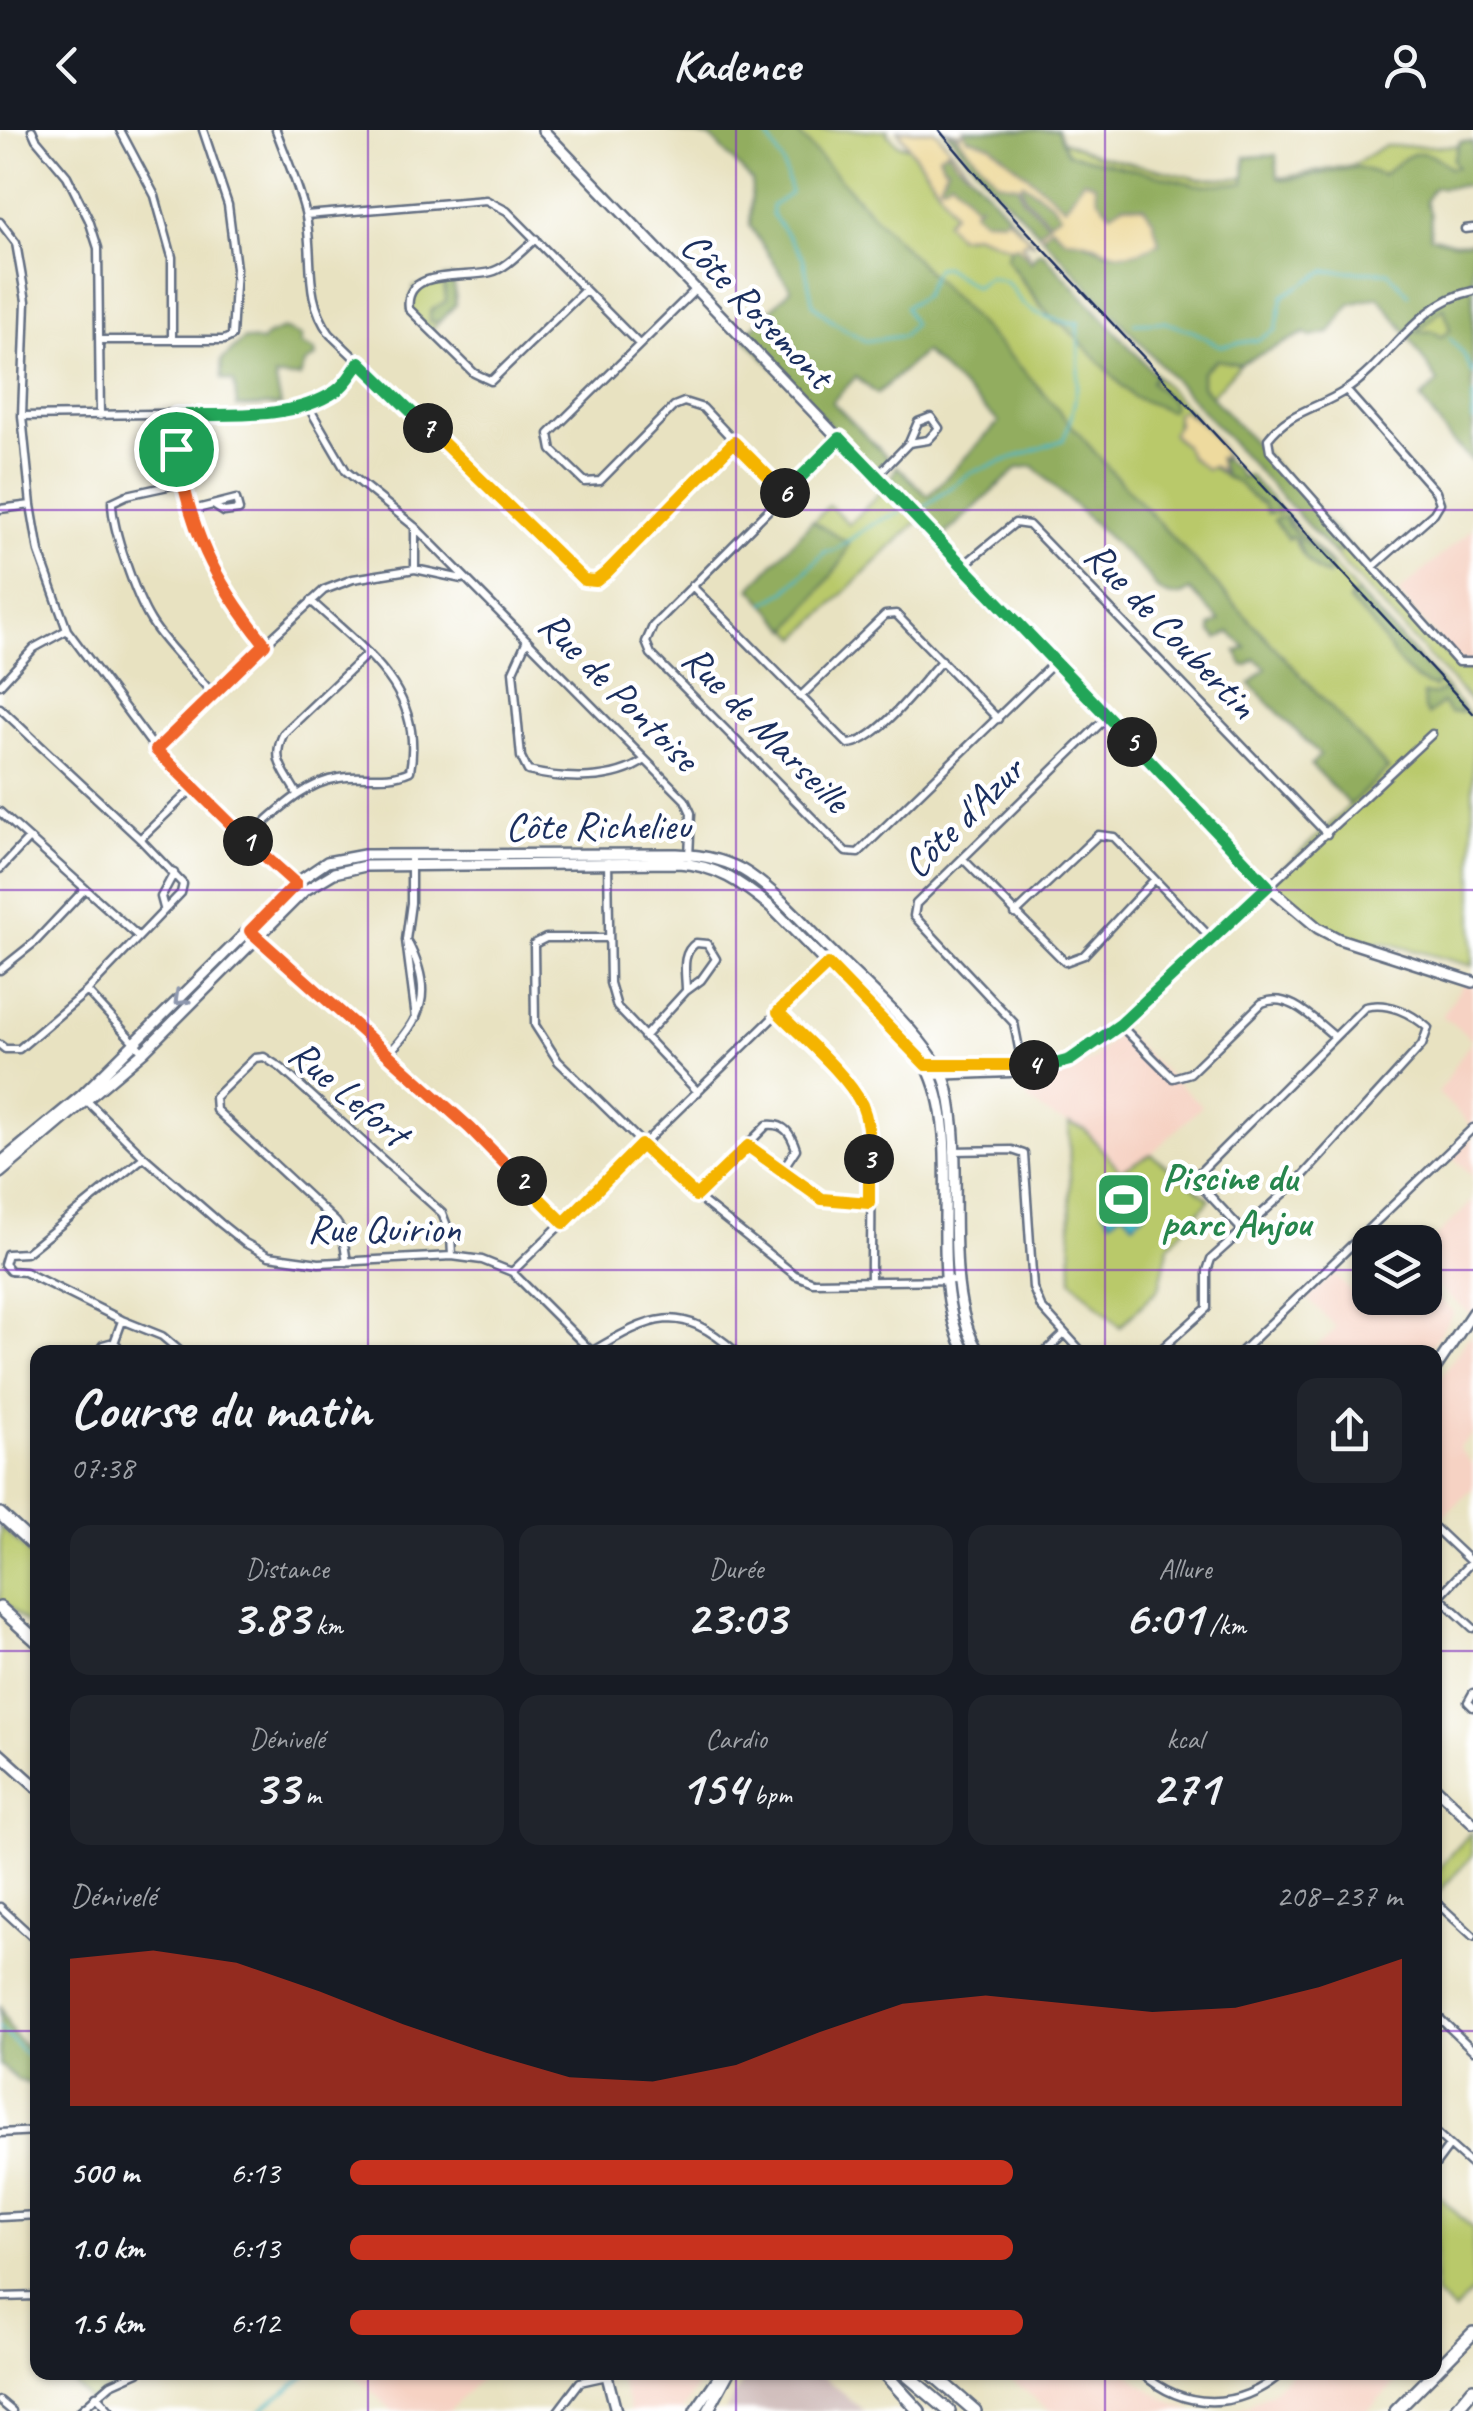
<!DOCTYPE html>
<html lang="fr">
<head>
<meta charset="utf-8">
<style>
	:root { --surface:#171b24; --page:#20242c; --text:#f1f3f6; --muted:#9ea1a6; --accent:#c8321e }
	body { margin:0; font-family:Caveat,sans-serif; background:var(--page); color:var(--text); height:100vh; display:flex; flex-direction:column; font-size:38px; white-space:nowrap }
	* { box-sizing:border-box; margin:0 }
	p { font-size:32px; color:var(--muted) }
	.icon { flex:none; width:55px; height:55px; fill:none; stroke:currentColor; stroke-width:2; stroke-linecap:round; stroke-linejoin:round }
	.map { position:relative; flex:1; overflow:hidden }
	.sheet { position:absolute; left:30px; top:1215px; width:1412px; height:1035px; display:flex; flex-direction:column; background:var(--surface); border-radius:20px; box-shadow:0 2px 8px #0004 }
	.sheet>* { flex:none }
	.fabs { position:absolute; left:1352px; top:1095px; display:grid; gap:20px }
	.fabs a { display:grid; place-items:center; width:90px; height:90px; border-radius:20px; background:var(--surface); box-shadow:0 2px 8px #0004; font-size:50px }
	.pin { position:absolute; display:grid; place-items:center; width:85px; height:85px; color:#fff; margin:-42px; border:5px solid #fff; border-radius:50%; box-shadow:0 2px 10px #0007 }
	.km { position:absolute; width:50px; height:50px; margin:-25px; border-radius:50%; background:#222; color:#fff; font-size:28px; line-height:50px; text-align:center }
	.round { display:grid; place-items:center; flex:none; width:105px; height:105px; border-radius:20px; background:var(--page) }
	.head { display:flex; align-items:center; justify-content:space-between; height:170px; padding:0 40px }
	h1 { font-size:55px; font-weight:700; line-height:75px }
	.figures { display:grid; grid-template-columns:repeat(3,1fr); gap:15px; height:170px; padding:10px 40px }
	.figures div { display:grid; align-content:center; border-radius:20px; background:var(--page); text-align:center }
	.figures b { font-size:50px; font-weight:700 }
	.figures small { font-size:28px; font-weight:400 }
	.figures p { font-size:28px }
	.chart { height:280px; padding:20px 40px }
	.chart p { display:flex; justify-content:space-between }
	.chart svg { width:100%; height:180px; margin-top:10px; fill:var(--accent); opacity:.7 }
	ul { padding:0 40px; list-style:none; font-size:32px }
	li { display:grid; grid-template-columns:160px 120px 1fr; align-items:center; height:75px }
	li i { height:25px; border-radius:12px; background:var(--accent) }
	header { display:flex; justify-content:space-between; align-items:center; height:130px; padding:0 40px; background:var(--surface); font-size:45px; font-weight:700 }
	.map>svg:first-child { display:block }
</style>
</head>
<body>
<header><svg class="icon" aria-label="back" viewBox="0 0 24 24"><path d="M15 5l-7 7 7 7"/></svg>Kadence<svg class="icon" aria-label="person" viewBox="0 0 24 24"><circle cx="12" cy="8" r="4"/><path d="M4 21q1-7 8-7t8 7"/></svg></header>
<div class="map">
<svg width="1473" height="2281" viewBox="0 0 1473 2281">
	<rect width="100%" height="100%" fill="#fff"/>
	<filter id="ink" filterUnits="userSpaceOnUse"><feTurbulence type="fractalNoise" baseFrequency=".01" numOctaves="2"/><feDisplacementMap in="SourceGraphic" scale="20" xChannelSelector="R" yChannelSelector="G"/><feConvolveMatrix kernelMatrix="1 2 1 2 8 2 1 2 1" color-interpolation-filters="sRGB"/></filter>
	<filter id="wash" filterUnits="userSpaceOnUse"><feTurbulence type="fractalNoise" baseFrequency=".0048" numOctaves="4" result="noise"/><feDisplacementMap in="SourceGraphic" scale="40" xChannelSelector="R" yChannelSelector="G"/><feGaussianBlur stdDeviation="2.25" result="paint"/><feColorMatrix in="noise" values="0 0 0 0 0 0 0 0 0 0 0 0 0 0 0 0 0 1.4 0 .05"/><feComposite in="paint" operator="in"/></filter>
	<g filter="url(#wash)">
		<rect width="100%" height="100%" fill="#e8e2c1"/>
		<path fill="#f6d2c3" d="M1473,398v134h-15l-60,-69z
			M1465,851l8,2v145l-35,-35 34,-54 -30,-23z
			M1120,900l82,76 -51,48 -30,16 -37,-41 -30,-11 -26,-18 -3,-15 69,-25z
			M1473,1007v40l-21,-21z
			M1473,1071v115l-48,-39v-29z
			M1333,1143l28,29 9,-8v4h55v-11l29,25 -26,40h-118l27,-24 -29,-29z
			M1468,1207h5v97l-14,14 14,17v23l-36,34 -2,-135z
			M352,2243h134l-37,38h-56z
			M618,2243v-1l88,1 -24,38h-52z
			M1004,2243h125l13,12 35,21 18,5h-145z
			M1291,2243v-1l115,1 -39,38h-139l20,-5 25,-15z"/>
		<path fill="#d1bfbd" d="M749,2242l70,1 45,38h-139z"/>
		<path fill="#b9c96b" stroke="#6a7c64" stroke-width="2.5" fill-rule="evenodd" d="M795,0h93l-1,4 12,11 10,2 38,54 18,36 9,-3 36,13 -4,11c15,18 35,59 58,67l69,72 37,2 -19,-17 3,-5 4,1 40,42 -16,-10 -6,4v25l49,38 18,8 7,11 29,13 -27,-30 197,212 -4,-2 -9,5 11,13 14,-2 12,13v248l-91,-24 -18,4 -44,-19 -53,-43 121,-115 -269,-289 -93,-107 -157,-162zM1285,388l43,57c-21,-5 -37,-38 -43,-57zM1351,466l83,91c-29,-6 -45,-41 -62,-63 -7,-8 -16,-15 -23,-23z
			M1037,0l59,25 103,24 87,-2 66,-12 32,-19h89v29l-194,27 -190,-16z
			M453,147l3,27 -26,27 -21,-22 5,-22z
			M1444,177l6,23 -9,7 -25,-5z
			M1217,230l23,4 -29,32 -9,-10v-14z
			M888,355l32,34 -122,119 -47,-50 78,-83 20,19z
			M1351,419l108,119h14v36l-140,-151z
			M1069,994l15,5 36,41 31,-16 59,45 -41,46 -10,43 -39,39 -48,-47z
			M0,1396l37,35v72l-37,-34z
			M1471,1702l2,23 -38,41v-23z
			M1435,2062l38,37v62l-19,21 -19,-18z
			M63,2243h63l1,3 -37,25z"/>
		<path fill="#92ad5f" stroke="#566e5e" stroke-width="2.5" fill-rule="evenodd" d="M670,0h125l74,81 157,162 93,107 269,289 -38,36 -39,-40 9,-10 -70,-71 16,-16 -11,-9 -8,7 -4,-1 -7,-13 10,-4 -16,-16 -12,7 -7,-7v-6l9,-5 -30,-31c-16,12 -33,5 -41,-14l-116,-110 -15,2 -79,72 -51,-55 9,-19 31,30 71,-74 -75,-70 -47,42 -21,-17 -24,25 56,56 -13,14 -131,-135 47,-48 -41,-63 2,-45 -41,-43z
			M945,0l8,3 45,48 20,4 4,13 26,25 -9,10 -45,-45z
			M964,0h93l10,23 131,32 46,-2 1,-26 31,-2 2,23 8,2 72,-13 25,8c26,-22 39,-33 67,-7l7,-1 -4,-7 7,-19 13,1v43l-40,3 -7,13 5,14 -1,21 24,7 19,-1v220l-23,-23 -29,-40 17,-17 -36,-55 -24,-30 -28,7 -20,29 -19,4 -6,-4 -65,31 -24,-4 -14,12v14l149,163 -18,4 -291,-317 8,-10 15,13h13l29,13 52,-9 -6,-23 -42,-7 -14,-15 -3,-14 -29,23 -74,-62 -25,-8zM1444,178l6,22 -9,7 -8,-6 -17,1z
			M933,8l5,1 5,11h6l6,11 17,14 49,54 -14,-12 -3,3 -21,-1 -11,-8 3,-5 -23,-26 -8,6 -4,-2 7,-17 -4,-1 -4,-12 3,-2 -6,-5 -7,7z
			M1023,53l29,20 8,11 -12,7 -24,-24 -3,-11z
			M1012,115l10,4 9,13 7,-10h4l116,126h-4l-3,4 19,17 3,8 -3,4 -37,-14 -69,-72 -10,-3 -48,-64z
			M453,147l3,27 -16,17 -10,1v-11l16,-10 -3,-23z
			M283,199l18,7v9l14,6 1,6 -11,7 -5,13h-25l6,28 -44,2 -3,-25 -12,-3 -1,-18 23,-22 18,3 4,-6z
			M1223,329l13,9 5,10 7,-3 28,29 3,9h-12l-4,-9c-17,-6 -17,-21 -38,-27l-6,-17z
			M1278,388h7l3,7 41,39 -1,11c-15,-4 -27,-20 -31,-36l-6,-3 -3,3 -14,-19z
			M812,391l37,22 -8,20 -52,67 -38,-42z
			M1357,463l78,84 4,6 -4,4c-30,-6 -46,-41 -63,-63 -7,-8 -16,-15 -23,-24z
			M1445,559l16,16 2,7 -13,1 -8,-10 -14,12 -4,-6 -1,-15h13z
			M0,1876c9,22 14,37 37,45v35l-20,-6 -17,-15z"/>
		<path fill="#eeda9e" stroke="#84847e" stroke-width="2.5" fill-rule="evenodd" d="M898,0h37l37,45 -17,-14 -7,-11 -9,5 4,11 4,1 -7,17 4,1 7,-6 24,27 6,-3 -8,8 10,8 21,1 2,-4 29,28 -8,-3 -5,3 10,18 -15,-16 -7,1 -36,-13 -16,3 -12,-15 7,-9c-15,-32 -38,-54 -55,-83z
			M946,0l15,4 3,-4 2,7 25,8 74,62 18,-27 12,4 3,14 12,15 14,-9 20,3 9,13 6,23c-54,27 -50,-4 -94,-4l-14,-13 -9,10 -3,-3 9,-10 -26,-25 -4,-13 -20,-3 -44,-49zM1023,53l29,20 8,11 -12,7 -24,-24 -3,-11z
			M1182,280c18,12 35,26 43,47l-7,1 4,14 -10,-6 -6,3 -16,-12 -6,-12 -12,-11 6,-10 -2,-11z"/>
		<path fill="#4ab7c5" stroke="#327392" stroke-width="2.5" d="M1123,1060l22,23 -12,10 -10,-11 -12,9 -8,-11z"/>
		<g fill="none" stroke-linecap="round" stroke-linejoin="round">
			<path stroke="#4ab7c5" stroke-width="2.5" d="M764,0l19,33 8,30 -19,13v8l31,43 10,47 20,18 32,19 38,-5 10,-12 -8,-17 18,-11 13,-28 8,-1 31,20 13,-10c22,5 20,5 31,22 12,16 42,24 60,24
				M1134,193l30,-1 28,9 28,15 37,-6 19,-10 7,-34 42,-25 63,1 21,23
				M1449,208l14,15 10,21
				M1473,266v25
				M924,377l46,-34 93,-33c15,-32 18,-80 14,-115
				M765,473l21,-12 40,-40h7c24,-15 38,-30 67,-38
				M0,1898l24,25 14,5
				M260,2281c14,-14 38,-25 48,-39"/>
		</g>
	</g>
	<g filter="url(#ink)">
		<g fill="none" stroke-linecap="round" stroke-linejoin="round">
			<defs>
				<path id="street" d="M32,0l4,9 31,37 22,44 9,28 2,168
					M120,0l35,66 17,61v83
					M276,0c10,27 22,54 29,82 10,43 -3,85 25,122l255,246 11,1 10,-8 128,-131
					M306,85l180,-15 21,11 132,133
					M0,92l16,21 10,58 -4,115 9,89 8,47 28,78 89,120 90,89 58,52
					M1465,99l8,-1
					M536,109c-13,10 -29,29 -45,33 -26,7 -88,-5 -82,37l65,64 17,8 94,-91
					M694,161l-145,143 3,16 33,32 15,-1 74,-75 10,-4 19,6 81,86
					M1473,161c-56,11 -82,69 -127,99 -28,19 -56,20 -78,49l2,12 188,211h15
					M101,210h123l8,-4 4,-68 -8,-63 -25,-75
					M1346,260l90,102 4,11 -6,10 -60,53
					M308,276l38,65 69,56 270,273 6,13 -2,44
					M176,285c0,91 33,159 89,229
					M22,286l258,-4c42,-9 55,-16 80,-51
					M840,308l-187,188 -7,16 5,12 195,198 12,1 197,-191
					M877,346l32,-33 9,-21 13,-5 8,11 -11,12 -19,3
					M182,353l-55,12 -15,7c0,28 24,95 39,119 16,26 42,49 61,72
					M0,379l31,-4
					M189,381l47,-12 3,11 -15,2 -11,-7
					M964,435l51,-42 14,2 298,309
					M415,439v-42
					M692,456l156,158c29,-1 74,-62 94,-84
					M527,510l-14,31 8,86 7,14c36,9 86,11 117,-11
					M0,555l34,-37 33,-18
					M800,567l85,-82 11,-1 102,105
					M0,578l140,131 43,45 -2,9 -95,99 -67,57h-14l-5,-4
					M156,620l56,-57 112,-103 29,-11 62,-10 47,10
					M297,664c-13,-24 -27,-34 -13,-61l84,-80
					M0,682l138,124
					M140,709l53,-51
					M246,709c27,-23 56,-56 93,-61 25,-4 47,4 71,-7 15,-81 -46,-121 -99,-170
					M411,725v48l-5,37 10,78
					M963,729l102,103 19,-7 70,-75
					M608,732l2,121 7,24 81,85
					M0,739l29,-31
					M164,778l-3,-11 13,-24
					M1015,784l83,-79 16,2 98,102
					M250,801l220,197 94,95
					M609,808h-63l-12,6 1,81 23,36 138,135 99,79 18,7 146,-2
					M696,813l11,1 9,15 -15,21 -15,11c0,-18 -6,-37 10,-48z
					M0,840l35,-28 50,-53
					M87,861l56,61
					M778,882c26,28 66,57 83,92 15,30 9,138 10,177
					M1120,895l53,53 17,-5 72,-70c27,-12 52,17 72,33
					M644,907l42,-46
					M386,926c37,-38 48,-64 22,-113
					M1022,934l-8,-41 -100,-107 2,-12 192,-188
					M926,935l122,1 21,-5 51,-36 312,-291
					M932,946l78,-3 11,-8
					M84,968l60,59 76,66 25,20 24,13 50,7 133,-7 30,4 30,12 80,80
					M748,1016l75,53 46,4
					M953,1021l59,-1 12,4 9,134 8,19 41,45
					M144,1027l-118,96 -19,1 -3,10 6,7 15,1 97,48 40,16 19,16
					M696,1066l71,-71c18,-2 24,9 29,24l-14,21
					M347,1132l-5,-31 -6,-9 -120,-112 -1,-13 40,-39 9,-1 17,11 161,145 9,23 1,20
					M512,1142l317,-309
					M114,1213l8,-22
					M98,1222l5,-7 7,-2 7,2 4,7
					M591,1222c61,-36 88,-51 145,0
					M1045,1222l19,-18
					M1158,1222l49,-44v-37l4,-12 87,-78 124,-136 6,-17c-17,-15 -40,-27 -63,-21l-166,166v11l43,46
					M1241,1222l232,-224
					M1435,1398l36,34
					M1439,1467l34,31
					M1435,1471l38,-41
					M1473,1563l-5,9 5,5
					M1435,1771l38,35
					M0,1777l38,35
					M1435,1884l38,36
					M1435,2002l38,34
					M0,2003l38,-2
					M1435,2035l14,-19
					M0,2087l38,-2
					M0,2167l38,-1
					M1140,2242c45,39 98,39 143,0
					M96,2265l14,16
					M0,2271l12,10
					M80,2281l31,-27 27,-12
					M558,2281l22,-29 27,-6"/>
				<path id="secondary" d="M543,0l725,756 50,42 21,11 134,43
					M0,1033l81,-67 215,-213 31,-21 37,-7 313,-1c25,1 51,6 72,20 31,21 57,52 83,78 35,35 77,70 104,111 6,8 10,18 12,28 18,74 -9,201 31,261
					M0,1043l143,-121 161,-161 30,-18 31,-7 313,-3c38,2 64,20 93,44l155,158c42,81 -4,204 39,287
					M1435,1239l38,-57
					M0,1624l38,34
					M1435,1657l38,36
					M606,2242l10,39
					M695,2281l27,-39
					M708,2281l21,-39"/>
				<path id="highway" d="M0,1384l38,35
					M0,1478l38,34
					M883,2242l36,39
					M903,2242l46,39
					M930,2242l45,39
					M1396,2281l77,-78
					M1455,2281l18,-22"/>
			</defs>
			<use href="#street" stroke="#636e81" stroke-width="11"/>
			<use href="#secondary" stroke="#636e81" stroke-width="14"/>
			<use href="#highway" stroke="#636e81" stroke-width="16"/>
			<use href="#street" stroke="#fff" stroke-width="6"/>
			<use href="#secondary" stroke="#fff" stroke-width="9"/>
			<use href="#highway" stroke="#fff" stroke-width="11"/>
			<path stroke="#1b2f5e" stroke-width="2.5" d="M939,0l60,71 474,512"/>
		</g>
		<defs><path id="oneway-chevron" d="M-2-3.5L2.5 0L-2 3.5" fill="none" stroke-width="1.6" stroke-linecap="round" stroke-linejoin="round" transform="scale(2.5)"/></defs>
		<use stroke="#8d97ae" href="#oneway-chevron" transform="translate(180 869) rotate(136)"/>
	</g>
	<g fill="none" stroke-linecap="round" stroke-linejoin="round" filter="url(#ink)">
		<defs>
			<path id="split-1" d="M176,319c15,83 36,129 89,195l-109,106 92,91"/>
			<path id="split-2" d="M248,711l48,43 -46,47 220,197 52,53"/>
			<path id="split-3" d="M522,1051l42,42 77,-78 55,51 52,-50 74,53 47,4v-44"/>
			<path id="split-4" d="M869,1029c1,-18 0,-37 -7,-54 -16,-32 -59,-67 -84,-93l50,-48 98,101h108"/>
			<path id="split-5" d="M1034,935l14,1 22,-6 50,-35 148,-139 -136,-144"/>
			<path id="split-6" d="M785,363l55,-55 292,304"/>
			<path id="split-7" d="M428,298l156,152 12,1 10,-8 128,-131 51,51"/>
			<path id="split-8" d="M176,319v-34c52,-1 115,6 160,-24 10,-6 17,-20 24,-29l68,66"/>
		</defs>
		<use href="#split-1" stroke="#fff" stroke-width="20"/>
		<use href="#split-2" stroke="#fff" stroke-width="20"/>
		<use href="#split-3" stroke="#fff" stroke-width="20"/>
		<use href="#split-4" stroke="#fff" stroke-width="20"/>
		<use href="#split-5" stroke="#fff" stroke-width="20"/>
		<use href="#split-6" stroke="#fff" stroke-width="20"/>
		<use href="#split-7" stroke="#fff" stroke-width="20"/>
		<use href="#split-8" stroke="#fff" stroke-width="20"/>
		<use href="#split-1" stroke="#f0652b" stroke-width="12"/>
		<use href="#split-2" stroke="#f0652b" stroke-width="12"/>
		<use href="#split-3" stroke="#f5b400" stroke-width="12"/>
		<use href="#split-4" stroke="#f5b400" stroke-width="12"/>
		<use href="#split-5" stroke="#22a559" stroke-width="12"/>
		<use href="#split-6" stroke="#22a559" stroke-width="12"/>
		<use href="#split-7" stroke="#f5b400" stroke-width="12"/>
		<use href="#split-8" stroke="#22a559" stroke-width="12"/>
	</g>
	<path fill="none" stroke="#7b2cbf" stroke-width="2.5" stroke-opacity="0.55" d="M368,0v1222M736,0v1222M1105,0v1222M0,380h1473M0,760h1473M0,1140h1370M1425,1140h48M0,1521h38M1435,1521h38M0,1901h38M1435,1901h38M368,2242v39M736,2242v39M1105,2242v39"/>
	<defs>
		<symbol id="stadium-square" viewBox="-11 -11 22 22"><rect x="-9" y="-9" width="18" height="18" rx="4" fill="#2e9e5b" stroke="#fff"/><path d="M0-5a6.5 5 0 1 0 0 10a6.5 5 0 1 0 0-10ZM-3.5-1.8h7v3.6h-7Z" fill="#fff"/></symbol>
	</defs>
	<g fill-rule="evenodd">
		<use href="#stadium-square" x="1092" y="1038" width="63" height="63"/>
	</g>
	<g text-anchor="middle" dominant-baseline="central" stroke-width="9" stroke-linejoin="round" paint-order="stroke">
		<g font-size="40" fill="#1b2f5e" stroke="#fff">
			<text transform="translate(757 180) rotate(46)">Côte Rosemont</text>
			<text transform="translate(1171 500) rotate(46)">Rue de Coubertin</text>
			<text transform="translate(619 561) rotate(45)">Rue de Pontoise</text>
			<text transform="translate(766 599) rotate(45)">Rue de Marseille</text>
			<text transform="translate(963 687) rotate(-45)">Côte d'Azur</text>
			<text x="598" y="696">Côte Richelieu</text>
			<text transform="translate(349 963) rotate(40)">Rue Lefort</text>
			<text x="384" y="1099">Rue Quirion</text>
		</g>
		<g font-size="40" font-weight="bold" fill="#27864d" stroke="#fff" text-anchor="start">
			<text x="1162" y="1047">Piscine du<tspan x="1162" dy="46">parc Anjou</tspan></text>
		</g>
	</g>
</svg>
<div class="fabs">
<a><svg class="icon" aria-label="layers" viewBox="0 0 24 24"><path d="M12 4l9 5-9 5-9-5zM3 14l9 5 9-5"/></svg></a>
</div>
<div class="pin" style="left:176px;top:319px;background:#1e9e55"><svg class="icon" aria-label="arrive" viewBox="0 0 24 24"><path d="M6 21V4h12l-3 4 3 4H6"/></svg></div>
<b class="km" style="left:248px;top:711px">1</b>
<b class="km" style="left:522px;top:1051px">2</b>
<b class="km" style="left:869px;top:1029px">3</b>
<b class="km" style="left:1034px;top:935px">4</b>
<b class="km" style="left:1132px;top:612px">5</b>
<b class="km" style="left:785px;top:363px">6</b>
<b class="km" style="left:428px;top:298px">7</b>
<section class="sheet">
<div class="head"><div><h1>Course du matin</h1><p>07:38</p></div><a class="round"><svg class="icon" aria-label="share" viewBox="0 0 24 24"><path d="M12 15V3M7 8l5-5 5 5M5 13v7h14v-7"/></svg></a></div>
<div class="figures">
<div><p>Distance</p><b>3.83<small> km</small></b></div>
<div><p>Durée</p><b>23:03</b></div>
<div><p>Allure</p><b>6:01<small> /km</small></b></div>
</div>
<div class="figures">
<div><p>Dénivelé</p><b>33<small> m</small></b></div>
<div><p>Cardio</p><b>154<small> bpm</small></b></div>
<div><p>kcal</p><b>271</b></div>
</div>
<div class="chart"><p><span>Dénivelé</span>208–237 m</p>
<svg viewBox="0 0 160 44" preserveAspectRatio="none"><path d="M0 44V8L10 6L20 9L30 16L40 24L50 31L60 37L70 38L80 34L90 26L100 19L110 17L120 19L130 21L140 20L150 15L160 8V44z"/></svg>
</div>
<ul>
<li><b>500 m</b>6:13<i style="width:63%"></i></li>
<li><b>1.0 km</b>6:13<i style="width:63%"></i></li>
<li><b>1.5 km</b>6:12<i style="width:64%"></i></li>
</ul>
</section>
</div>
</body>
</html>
